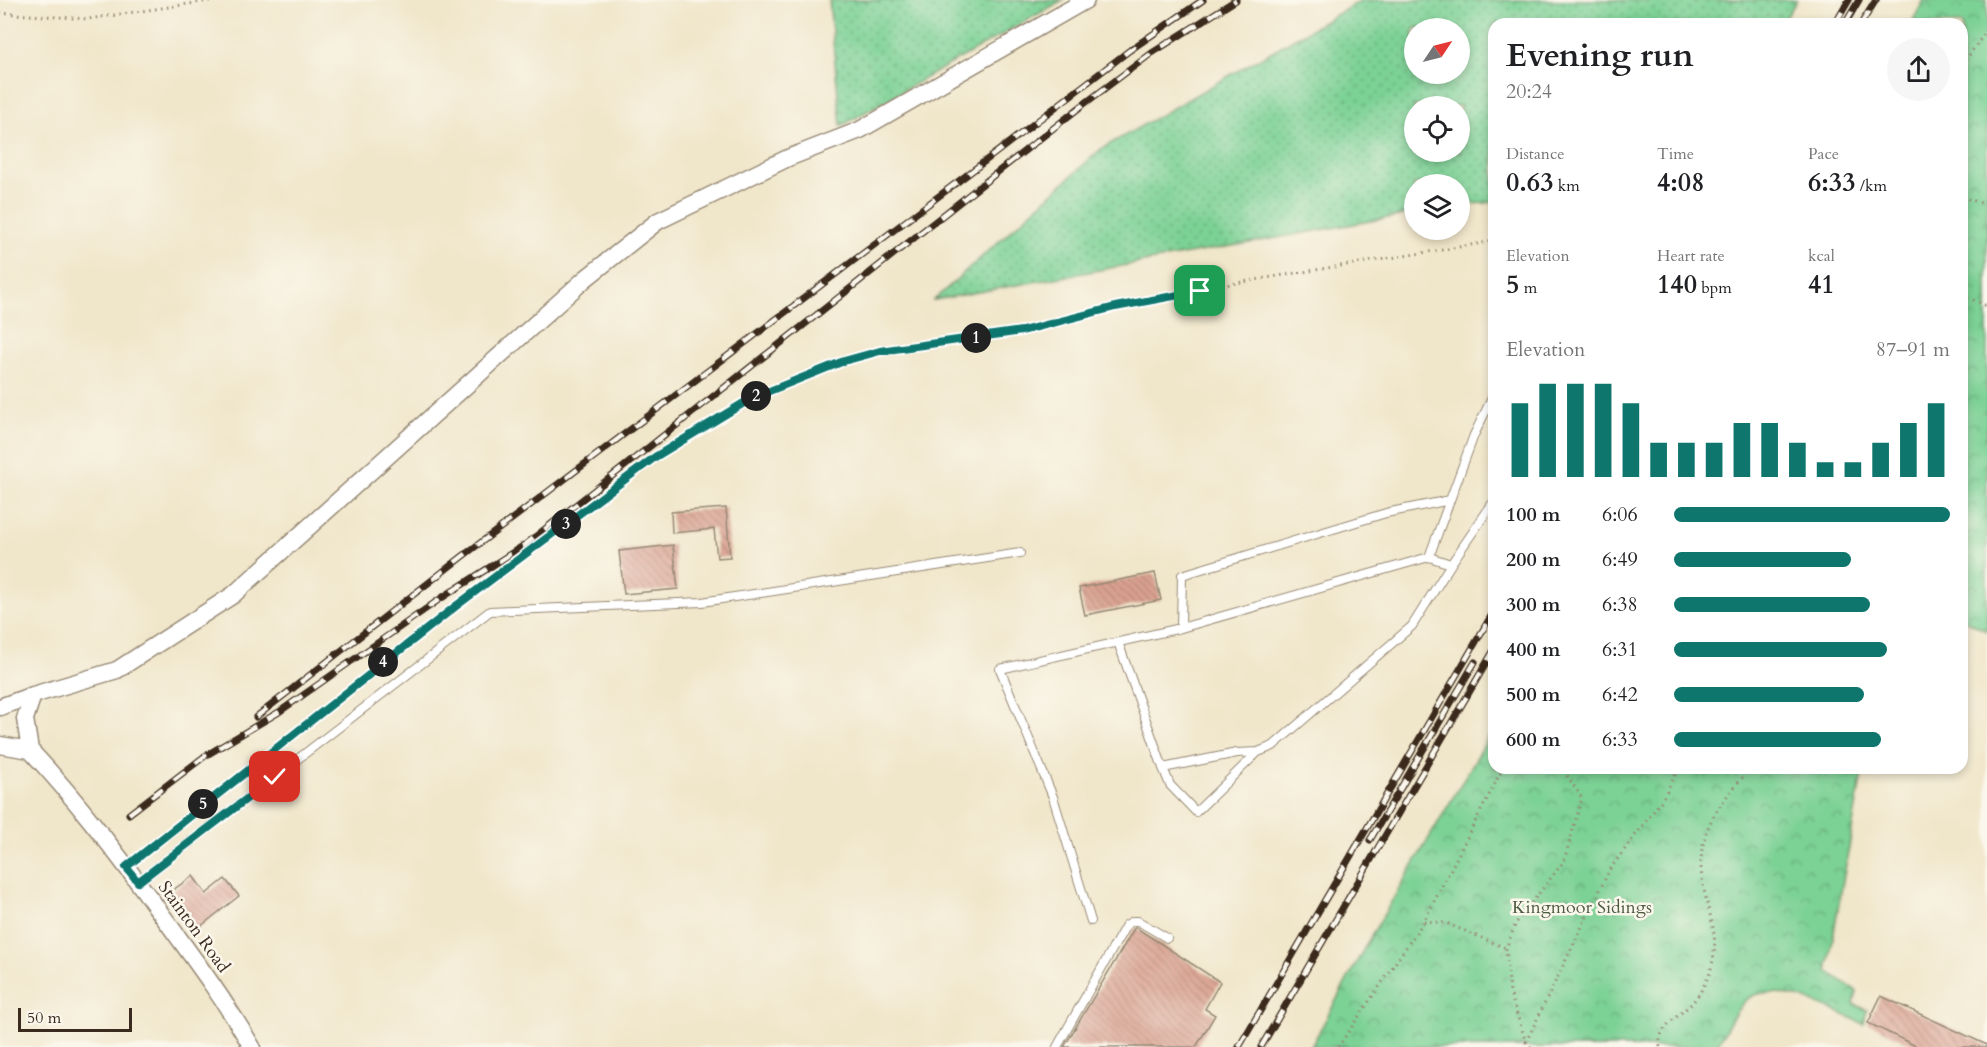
<!DOCTYPE html>
<html lang="en">
<head>
<meta charset="utf-8">
<style>
	:root { --surface:#fff; --page:#f6f6f6; --text:#202124; --muted:#757577; --accent:#0f766e }
	body { margin:0; font-family:Cardo,serif; background:var(--page); color:var(--text); height:100vh; display:flex; flex-direction:column; font-size:22px; white-space:nowrap }
	* { box-sizing:border-box; margin:0 }
	p { font-size:20px; color:var(--muted) }
	.icon { flex:none; width:33px; height:33px; fill:none; stroke:currentColor; stroke-width:2; stroke-linecap:round; stroke-linejoin:round }
	.map { position:relative; flex:1; overflow:hidden }
	.drawer { position:absolute; left:1488px; top:18px; width:480px; height:756px; display:flex; flex-direction:column; background:var(--surface); border-radius:18px; box-shadow:0 3px 9px #0003 }
	.drawer>* { flex:none }
	.needle { width:39px; rotate:55deg }
	.buttons { position:absolute; left:1404px; top:18px; display:grid; gap:12px }
	.buttons a { display:grid; place-items:center; width:66px; height:66px; border-radius:50%; background:var(--surface); box-shadow:0 3px 9px #0003; font-size:30px }
	.scale { position:absolute; left:18px; bottom:15px; width:114px; box-sizing:border-box; padding-left:6px; border:3px solid #3b2a1e; border-top:0; font-size:16px; line-height:21px; white-space:nowrap; color:#3b2a1e; -webkit-text-stroke:4px #fbf7ec; paint-order:stroke }
	.pin { position:absolute; display:grid; place-items:center; width:51px; height:51px; color:#fff; margin:-26px; border-radius:12px; box-shadow:0 3px 9px #0006 }
	.km { position:absolute; width:30px; height:30px; margin:-15px; border-radius:50%; background:#222; color:#fff; font-size:16px; line-height:30px; text-align:center }
	.round { display:grid; place-items:center; flex:none; width:63px; height:63px; border-radius:32px; background:var(--page) }
	.headline { display:flex; align-items:center; justify-content:space-between; height:102px; padding:0 18px }
	h1 { font-size:33px; font-weight:800; line-height:45px }
	.metrics { display:grid; grid-template-columns:repeat(3,1fr); gap:9px; height:102px; padding:6px 18px }
	.metrics div { display:grid; align-content:center }
	.metrics b { font-size:26px; font-weight:800 }
	.metrics small { font-size:16px; font-weight:400 }
	.metrics p { font-size:16px }
	.chart { height:168px; padding:12px 18px }
	.chart p { display:flex; justify-content:space-between }
	.chart svg { width:100%; height:108px; margin-top:6px; stroke:var(--accent); stroke-width:6 }
	ul { padding:0 18px; list-style:none; font-size:20px }
	li { display:grid; grid-template-columns:96px 72px 1fr; align-items:center; height:45px }
	li i { height:15px; border-radius:8px; background:var(--accent) }
	.map>svg:first-child { display:block }
</style>
</head>
<body>
<div class="map">
<svg width="1987" height="1047" viewBox="0 0 1987 1047">
	<defs>
		<pattern id="grass-dots" width="8" height="8" patternUnits="userSpaceOnUse" patternTransform="scale(1.5)"><rect width="8" height="8" fill="#7bd195"/><path d="M2 2h.1M6 6h.1" fill="none" stroke="#66aa79" stroke-width="1.8" stroke-linecap="round"/></pattern>
		<pattern id="park-crowns" width="20" height="18" patternUnits="userSpaceOnUse" patternTransform="scale(1.5)"><rect width="20" height="18" fill="#7bd195"/><path d="M2 6a3 3 0 1 1 6 0M12 15a3 3 0 1 1 6 0" fill="none" stroke="#66aa79"/></pattern>
		<pattern id="building-back-hatch" width="6" height="6" patternUnits="userSpaceOnUse" patternTransform="scale(1.5)"><rect width="6" height="6" fill="#daa190"/><path d="M-1 5l2 2M0 0l6 6M5-1l2 2" fill="none" stroke="#b28375"/></pattern>
	</defs>
	<rect width="100%" height="100%" fill="#fbf7ec"/>
	<filter id="ink" filterUnits="userSpaceOnUse"><feTurbulence type="fractalNoise" baseFrequency=".0167" numOctaves="2"/><feDisplacementMap in="SourceGraphic" scale="12" xChannelSelector="R" yChannelSelector="G"/><feConvolveMatrix kernelMatrix="1 2 1 2 8 2 1 2 1" color-interpolation-filters="sRGB"/></filter>
	<filter id="wash" filterUnits="userSpaceOnUse"><feTurbulence type="fractalNoise" baseFrequency=".008" numOctaves="4" result="noise"/><feDisplacementMap in="SourceGraphic" scale="24" xChannelSelector="R" yChannelSelector="G"/><feGaussianBlur stdDeviation="1.35" result="paint"/><feColorMatrix in="noise" values="0 0 0 0 0 0 0 0 0 0 0 0 0 0 0 0 0 1.4 0 .05"/><feComposite in="paint" operator="in"/></filter>
	<g filter="url(#wash)">
		<rect width="100%" height="100%" fill="#f0e6ca"/>
		<path fill="url(#grass-dots)" stroke="#5b7e5a" stroke-width="1.5" fill-rule="evenodd" d="M829,0h234l-222,126z
			M1362,0h435l-15,24h-288v178l-34,3v-21h-46v29l-480,87 167,-151zM1460,28v46h-46v-46zM1460,106v46h-46v-46z"/>
		<path fill="url(#park-crowns)" stroke="#5b7e5a" stroke-width="1.5" d="M1924,0h63v631l-25,-12v-595h-51z
			M1494,728v40h369l-36,203 30,20 -3,13 13,6 -3,14c-27,-12 -93,-46 -118,-24 -12,11 -21,33 -30,47h-405l56,-104z"/>
		<g id="blocks">
			<path fill="url(#building-back-hatch)" d="M726,508l4,49 -13,1 -3,-29 -42,4 -1,-21z
				M673,545l5,44 -54,5 -5,-43z
				M1155,573l6,27 -76,15 -6,-27z
				M193,876l13,18 19,-15 14,17 -43,34 -26,-38z
				M1135,927l85,55 -15,27 10,6 -19,32h-132z
				M1881,996l106,49v2h-69l-50,-24z"/>
		</g>
	</g>
	<g filter="url(#ink)">
		<use href="#blocks" fill-opacity="0" stroke="#968874" stroke-width="1.5"/>
		<g fill="none" stroke-linecap="round" stroke-linejoin="round">
			<defs>
				<path id="service" d="M1450,500l-64,13 -204,62 -1,53 248,-71 45,-122 20,-41
					M1429,557l22,7 41,-60
					M1118,642l45,126 7,17 26,27 62,-60 -21,1 -74,15
					M1258,752l15,-6 139,-120 39,-62
					M138,882l352,-271 212,-9 318,-49
					M1091,921l-38,-124 -53,-128 181,-41
					M1057,1047l69,-122 7,-4h5l29,17"/>
				<path id="minor" d="M0,707l33,-12
					M0,745l30,5
					M30,750l-5,-31 8,-24 84,-25 116,-75 352,-316 73,-58 130,-63 72,-28 226,-130
					M30,750c45,48 85,101 124,154 34,47 69,93 98,143"/>
			</defs>
			<use href="#service" stroke="#968874" stroke-width="10"/>
			<use href="#minor" stroke="#968874" stroke-width="19"/>
			<path stroke="#968874" stroke-width="3" stroke-dasharray="1.5 4.5" stroke-linecap="butt" d="M0,13l88,6 127,-19
				M1962,65l25,-35
				M1962,112v20
				M1962,197l25,8
				M1962,295l25,11
				M137,858l256,-204 262,-197c67,-46 143,-89 224,-106 47,-9 96,-10 143,-21 31,-6 62,-16 93,-23 125,-28 253,-44 379,-66
				M1424,921l22,2 60,25
				M1526,1042l84,-173 52,-69 17,-32
				M1338,1047l86,-126 79,-153
				M1531,1047l-5,-5 -16,-49 -4,-45 10,-25 48,-62 18,-63 -20,-30
				M1660,1047c-3,-22 21,-31 33,-45 7,-8 15,-23 18,-33 8,-32 1,-44 -6,-75 -14,-56 10,-86 46,-126"/>
			<use href="#service" stroke="#fff" stroke-width="8"/>
			<use href="#minor" stroke="#fff" stroke-width="16"/>
			<defs>
				<path id="rail" d="M1835,24l14,-24
					M1845,24l14,-24
					M1861,24l15,-24
					M256,717l207,-161 509,-385 158,-121 73,-50
					M129,814l76,-58 74,-44 161,-113 86,-55 558,-440 68,-51 84,-53
					M1370,840l105,-178
					M1239,1047l255,-436
					M1261,1047l233,-397"/>
			</defs>
			<use href="#rail" stroke="#3b2a1e" stroke-width="7"/>
			<use href="#rail" stroke="#fbf7ec" stroke-width="4.5" stroke-dasharray="14" stroke-linecap="butt"/>
		</g>
	</g>
	<g fill="none" stroke-linecap="round" stroke-linejoin="round" filter="url(#ink)">
		<defs>
			<path id="route" d="M275,777l-137,105 -12,-15 330,-261 199,-149 97,-59 92,-37 36,-10 142,-20 93,-24 85,-16"/>
		</defs>
		<use href="#route" stroke="#fff" stroke-width="12"/>
		<use href="#route" stroke="#0f766e" stroke-width="8"/>
	</g>
	<g text-anchor="middle" dominant-baseline="central" stroke-width="5" stroke-linejoin="round" paint-order="stroke">
		<g font-size="18" fill="#4e5c42" stroke="#fbf7ec">
			<text x="1582" y="907">Kingmoor Sidings</text>
		</g>
		<g font-size="18" fill="#3b2a1e" stroke="#fbf7ec">
			<text transform="translate(194 927) rotate(54)">Stainton Road</text>
		</g>
	</g>
</svg>
<div class="buttons">
<a><svg class="needle" viewBox="-14 -14 28 28"><path d="M0-13l5 13h-10z" fill="#e53935"/><path d="M0 13l5-13h-10z" fill="#757577"/></svg></a>
<a><svg class="icon" aria-label="locate" viewBox="0 0 24 24"><circle cx="12" cy="12" r="6"/><path d="M12 2v4M12 18v4M2 12h4M18 12h4"/></svg></a>
<a><svg class="icon" aria-label="layers" viewBox="0 0 24 24"><path d="M12 4l9 5-9 5-9-5zM3 14l9 5 9-5"/></svg></a>
</div>
<div class="scale">50 m</div>
<div class="pin" style="left:1200px;top:291px;background:#1e9e55"><svg class="icon" aria-label="arrive" viewBox="0 0 24 24"><path d="M6 21V4h12l-3 4 3 4H6"/></svg></div>
<div class="pin" style="left:275px;top:777px;background:#d93025"><svg class="icon" aria-label="check" viewBox="0 0 24 24"><path d="M5 12l5 5 9-10"/></svg></div>
<b class="km" style="left:976px;top:338px">1</b>
<b class="km" style="left:756px;top:396px">2</b>
<b class="km" style="left:566px;top:524px">3</b>
<b class="km" style="left:383px;top:662px">4</b>
<b class="km" style="left:203px;top:804px">5</b>
<section class="drawer">
<div class="headline"><div><h1>Evening run</h1><p>20:24</p></div><a class="round"><svg class="icon" aria-label="share" viewBox="0 0 24 24"><path d="M12 15V3M7 8l5-5 5 5M5 13v7h14v-7"/></svg></a></div>
<div class="metrics">
<div><p>Distance</p><b>0.63<small> km</small></b></div>
<div><p>Time</p><b>4:08</b></div>
<div><p>Pace</p><b>6:33<small> /km</small></b></div>
</div>
<div class="metrics">
<div><p>Elevation</p><b>5<small> m</small></b></div>
<div><p>Heart rate</p><b>140<small> bpm</small></b></div>
<div><p>kcal</p><b>41</b></div>
</div>
<div class="chart"><p><span>Elevation</span>87–91 m</p>
<svg viewBox="0 0 160 44" preserveAspectRatio="none"><path d="M5 44V14M15 44V6M25 44V6M35 44V6M45 44V14M55 44V30M65 44V30M75 44V30M85 44V22M95 44V22M105 44V30M115 44V38M125 44V38M135 44V30M145 44V22M155 44V14"/></svg>
</div>
<ul>
<li><b>100 m</b>6:06<i style="width:100%"></i></li>
<li><b>200 m</b>6:49<i style="width:64%"></i></li>
<li><b>300 m</b>6:38<i style="width:71%"></i></li>
<li><b>400 m</b>6:31<i style="width:77%"></i></li>
<li><b>500 m</b>6:42<i style="width:69%"></i></li>
<li><b>600 m</b>6:33<i style="width:75%"></i></li>
</ul>
</section>
</div>
</body>
</html>
